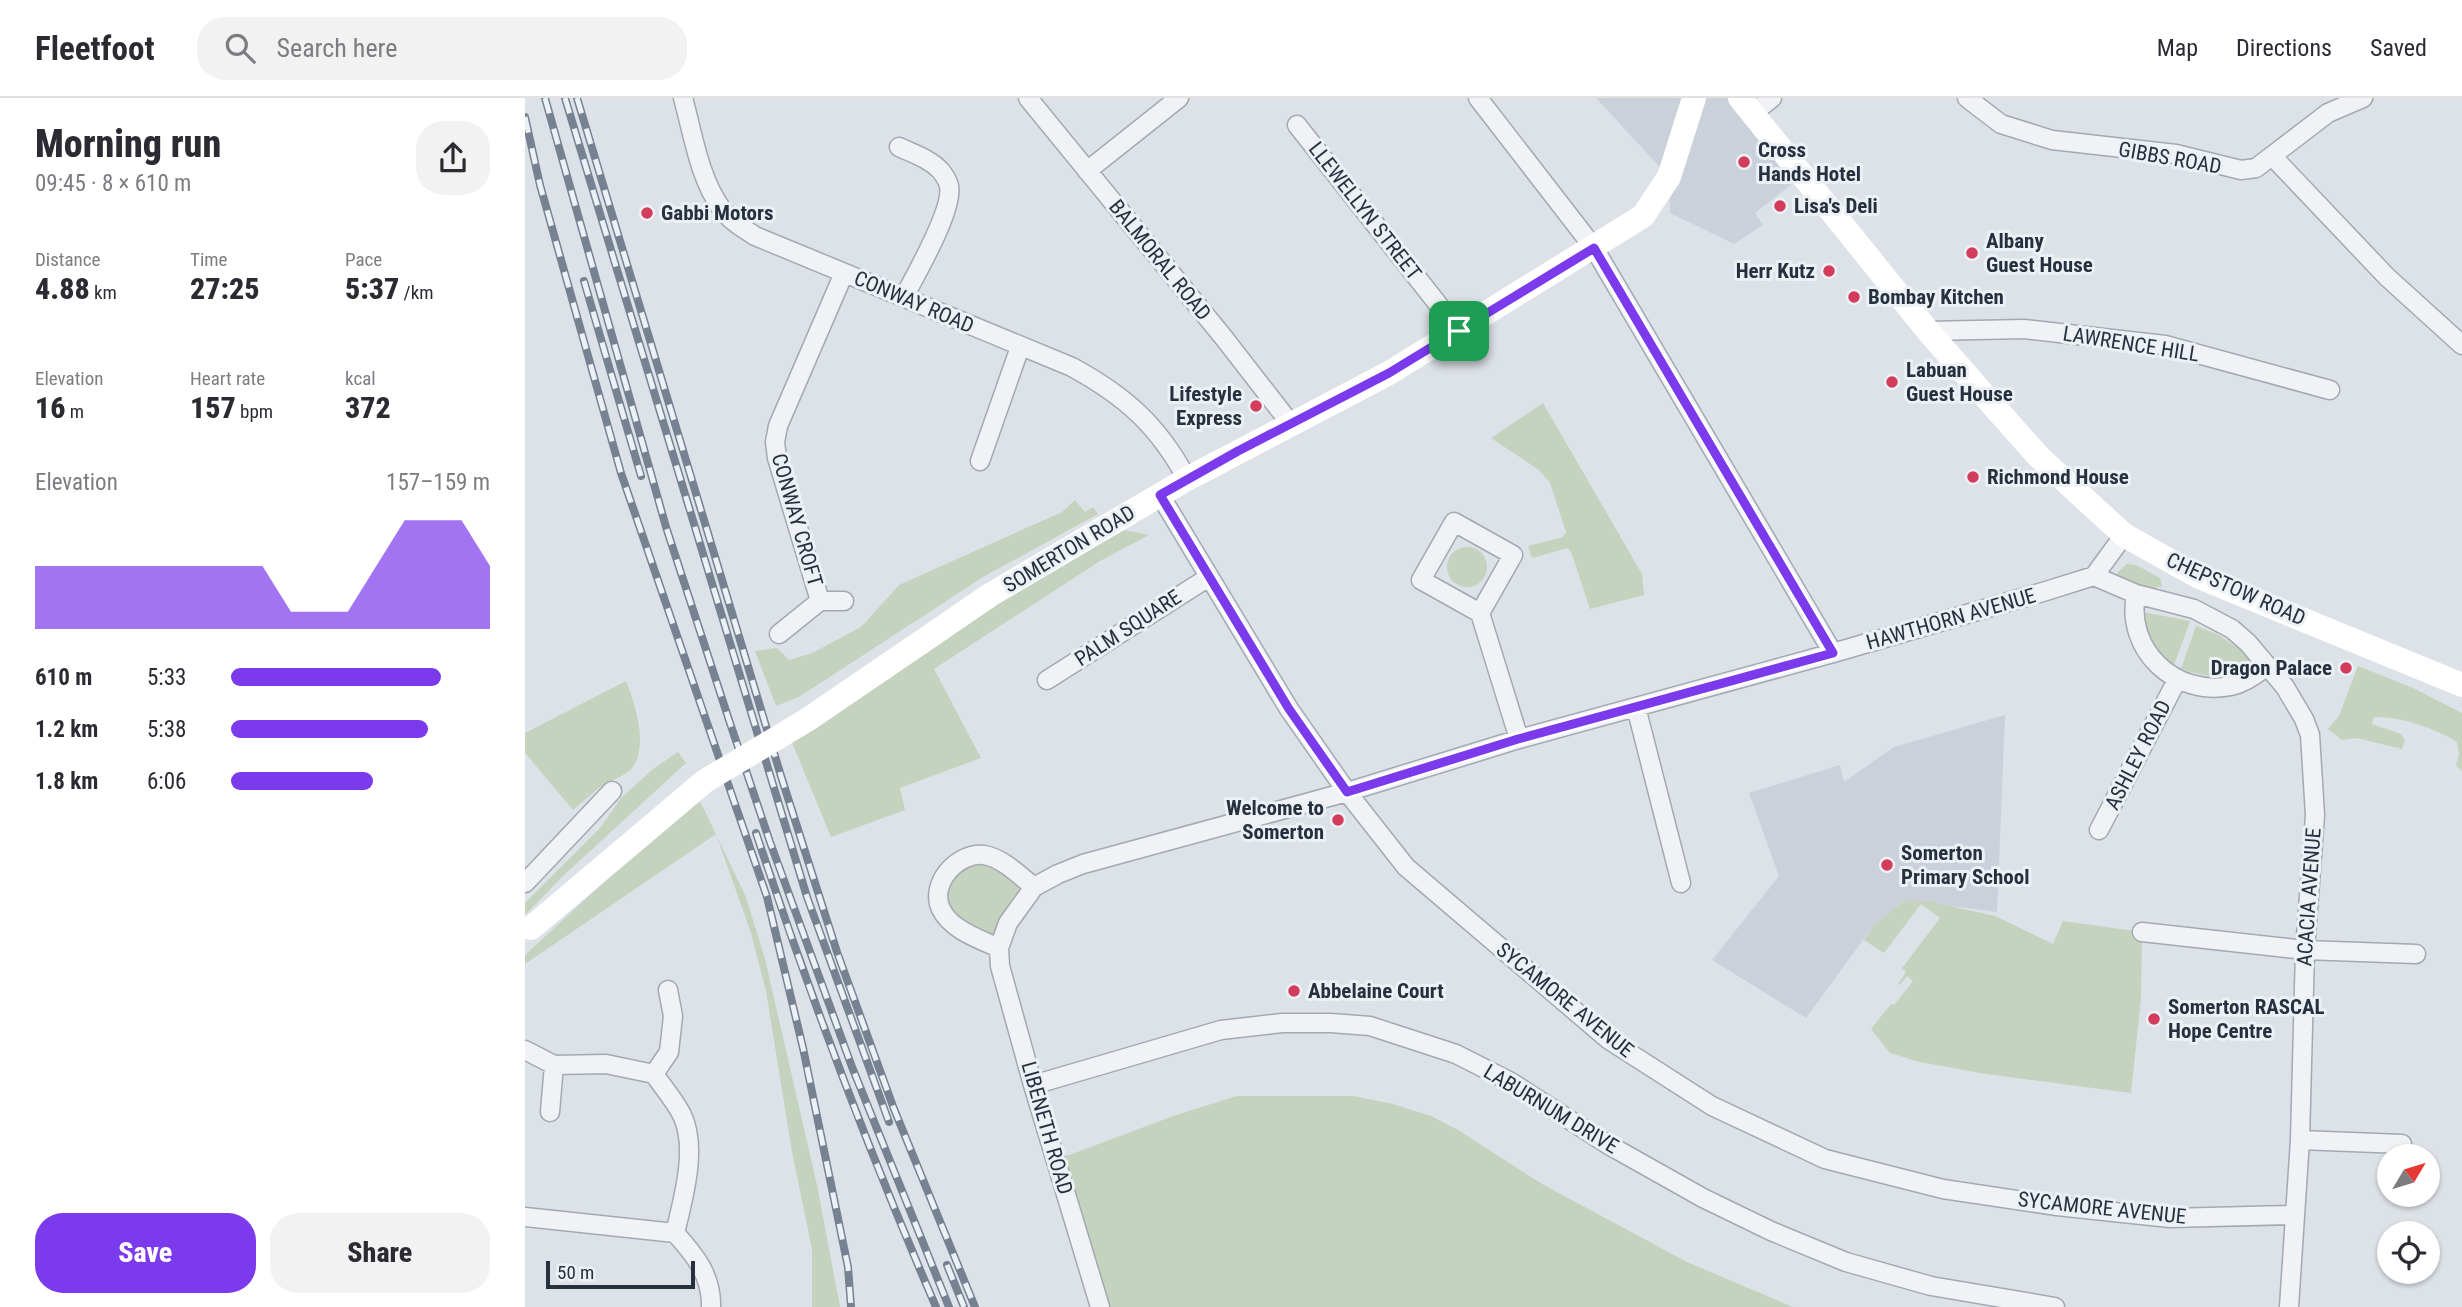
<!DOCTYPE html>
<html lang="en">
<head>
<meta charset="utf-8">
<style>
	:root { --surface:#fff; --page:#f2f2f3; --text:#2b2b33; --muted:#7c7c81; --line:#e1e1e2; --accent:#7c3aed }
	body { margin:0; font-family:"Roboto Condensed",sans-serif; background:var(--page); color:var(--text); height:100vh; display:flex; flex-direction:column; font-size:26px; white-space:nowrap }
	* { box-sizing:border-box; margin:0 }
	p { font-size:23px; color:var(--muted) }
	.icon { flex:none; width:38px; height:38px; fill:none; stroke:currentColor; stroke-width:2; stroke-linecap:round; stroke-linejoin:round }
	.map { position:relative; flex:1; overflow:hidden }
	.details { display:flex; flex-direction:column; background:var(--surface); width:525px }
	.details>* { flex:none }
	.needle { width:46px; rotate:52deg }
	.tools { position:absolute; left:1852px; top:1046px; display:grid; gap:14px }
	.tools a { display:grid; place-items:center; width:63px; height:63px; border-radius:50%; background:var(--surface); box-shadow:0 2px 5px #0004; font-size:35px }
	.scale { position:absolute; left:21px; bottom:18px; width:149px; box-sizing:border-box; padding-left:7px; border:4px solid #26303f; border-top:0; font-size:19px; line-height:24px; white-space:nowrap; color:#26303f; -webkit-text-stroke:5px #ecf1f5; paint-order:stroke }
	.pin { position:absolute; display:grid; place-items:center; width:60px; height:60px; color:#fff; margin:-30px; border-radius:14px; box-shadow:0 4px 10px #0006 }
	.round { display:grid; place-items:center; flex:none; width:74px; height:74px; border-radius:28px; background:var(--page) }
	.overview { display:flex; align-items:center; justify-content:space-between; height:119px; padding:0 35px }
	h1 { font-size:38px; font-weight:800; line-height:52px }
	.metrics { display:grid; grid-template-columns:repeat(3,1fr); gap:10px; height:119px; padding:7px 35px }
	.metrics div { display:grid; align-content:center }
	.metrics b { font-size:30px; font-weight:800 }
	.metrics small { font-size:19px; font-weight:400 }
	.metrics p { font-size:19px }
	.chart { height:196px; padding:14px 35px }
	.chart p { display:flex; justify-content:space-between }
	.chart svg { width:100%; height:126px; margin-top:7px; fill:var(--accent); opacity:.7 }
	.action { display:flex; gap:14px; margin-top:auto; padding:14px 35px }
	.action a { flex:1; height:80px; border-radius:28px; background:var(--accent); color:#fff; font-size:28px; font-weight:800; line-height:80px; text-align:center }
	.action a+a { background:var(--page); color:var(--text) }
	ul { padding:0 35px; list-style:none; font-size:23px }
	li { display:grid; grid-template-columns:112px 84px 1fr; align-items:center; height:52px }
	li i { height:18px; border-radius:9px; background:var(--accent) }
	header { display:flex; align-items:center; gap:42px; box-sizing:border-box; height:98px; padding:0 35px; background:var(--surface); border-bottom:2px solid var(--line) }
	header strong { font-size:33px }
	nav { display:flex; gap:38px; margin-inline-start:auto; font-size:24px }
	.search { width:490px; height:63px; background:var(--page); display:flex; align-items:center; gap:18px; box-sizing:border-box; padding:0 24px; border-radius:28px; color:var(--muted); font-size:26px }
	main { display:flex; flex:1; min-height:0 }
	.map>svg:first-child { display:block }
</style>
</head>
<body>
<header>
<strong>Fleetfoot</strong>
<div class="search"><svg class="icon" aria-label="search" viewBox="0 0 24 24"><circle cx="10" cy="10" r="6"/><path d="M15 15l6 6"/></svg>Search here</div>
<nav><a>Map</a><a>Directions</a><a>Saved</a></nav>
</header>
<main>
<section class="details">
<div class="overview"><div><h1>Morning run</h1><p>09:45 · 8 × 610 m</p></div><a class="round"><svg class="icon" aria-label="share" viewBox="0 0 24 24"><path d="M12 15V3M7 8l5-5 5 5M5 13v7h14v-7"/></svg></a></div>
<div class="metrics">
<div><p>Distance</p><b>4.88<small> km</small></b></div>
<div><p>Time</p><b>27:25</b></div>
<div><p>Pace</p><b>5:37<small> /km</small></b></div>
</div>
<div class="metrics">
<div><p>Elevation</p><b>16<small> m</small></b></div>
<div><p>Heart rate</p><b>157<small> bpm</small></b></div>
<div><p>kcal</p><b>372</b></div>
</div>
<div class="chart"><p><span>Elevation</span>157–159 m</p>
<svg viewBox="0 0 160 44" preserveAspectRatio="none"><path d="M0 44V22L10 22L20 22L30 22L40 22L50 22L60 22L70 22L80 22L90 38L100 38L110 38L120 22L130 6L140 6L150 6L160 22V44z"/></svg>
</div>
<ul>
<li><b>610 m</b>5:33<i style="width:81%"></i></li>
<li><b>1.2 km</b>5:38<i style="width:76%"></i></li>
<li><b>1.8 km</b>6:06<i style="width:55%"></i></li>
</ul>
<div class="action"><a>Save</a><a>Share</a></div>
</section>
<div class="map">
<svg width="1937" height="1209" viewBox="0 0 1937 1209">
	<rect width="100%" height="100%" fill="#dde2e8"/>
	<path fill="#cbd1da" d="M1071,0h144l62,78 -47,37 8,12 -29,19 -64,-31 -1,-36z
		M1480,617l-8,197 -92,-12 -31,25 -68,93 -94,-58 67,-84 -30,-83 91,-28 4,17 50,-35z"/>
	<path fill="#c4d2be" d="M1018,305l99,171 2,21 -54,14 -18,-55 -4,-6 -36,10 -4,-12 35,-9 3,-5 -16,-49 -11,-13 -48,-32z
		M550,402l10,12 8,-5 5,7 -115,63 -184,120 -23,9 -21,-55 22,-3 12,12 23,-7 49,-26 38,-42 163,-73z
		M599,432l25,5 -49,26 -166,108 47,89 -81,30 5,22 -74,27 -40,-97 175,-117z
		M922 469a20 20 0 1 1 40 0a20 20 0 1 1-40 0Z
		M1602,466l9,1 24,13 2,8 -15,4 -31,-12 2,-6z
		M1623,515l42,8 -17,47c-21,-18 -26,-27 -32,-54z
		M1671,528l21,8 34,23 1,5c-17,22 -49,14 -71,7z
		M1833,568l55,22 49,25v58l-6,-6 3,-10 -2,-13c-26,-15 -53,-25 -83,-25l-2,7 29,10 4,7 -3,8 -45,-11 -15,2 -14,-11 11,-13z
		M101,583c9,23 23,65 6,87 -7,8 -20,12 -29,17 -11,8 -20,17 -30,25l-48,-57v-20z
		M153,654l8,11 -122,112 -39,40v-12l76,-76 20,-29 32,-29z
		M175,703l46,96 19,62 52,226 23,122h-28v-58l-20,-97 -26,-161 -15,-58 -35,-99 -191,130v-9l78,-72z
		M459,757l50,32 -35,61 -45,-23 -12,-45z
		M1380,802l27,2 63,14 58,28 10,-23 79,11 -1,67 -10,94 -145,-19 -66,-12 -30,-9 -19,-24 20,-25 3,1 19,-24 -6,-5 -7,9 -2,-1 8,-12 -4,-4 38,-50 -19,-14 -37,49 -20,-13 10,-15z
		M712,998h116l40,8 38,12 27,14 84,54 145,78 106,45h-693l-44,-147 120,-45z"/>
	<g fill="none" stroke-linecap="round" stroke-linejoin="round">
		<defs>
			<path id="street" d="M158,0c10,36 16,79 38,110 9,13 22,20 34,28l317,131c53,29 86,58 115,112
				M503,0l196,240 66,85
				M953,0l116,150 239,405
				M1442,0l34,26 51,16 124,14 65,16 15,-2 72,-55 35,-15
				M1228,15l19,-15
				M772,27l162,206
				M374,49c15,7 31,12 42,24 3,4 7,10 8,15 5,23 -33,88 -45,111
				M1748,59l114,120 75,68
				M562,73l92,-73
				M1403,233l96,-2 141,16 165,45
				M455,363l40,-114
				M635,397l129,214 58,83 59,75 203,173 103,66 113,53 118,30 114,17 113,12 123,-3
				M1569,478l42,18 58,15 38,20 16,14 37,44 19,32 6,16 5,80 -10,135 -5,190 -11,167
				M1611,496c-11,56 39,103 95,92 14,-3 25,-12 37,-20
				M295,503h24
				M955,515l33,-58 -59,-33 -33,58 59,33 39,126
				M254,536l41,-33 -43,-143 -2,-16 3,-16 66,-153
				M522,582l162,-103
				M1111,609l45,176
				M1574,732l78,-150
				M0,785l87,-92
				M509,789l-26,36 -9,25c-20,-9 -48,-18 -58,-39 -12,-25 16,-57 43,-54 19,3 36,21 50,32l24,-13 25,-10 264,-72 172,-53 314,-86 213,-62 48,-15 30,-41
				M1617,834l163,18 111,4
				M474,850l1,18 33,119 67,222
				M0,952l29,15 52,-1 48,10c9,13 21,27 28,41 16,33 1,84 -7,118
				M129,976l15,-22 4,-36 -5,-26
				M508,987l188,-55 61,-7h49l39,3 86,28 55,28 96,62 96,54 68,33 75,31 85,24 124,21
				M25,1014l4,-47
				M1775,1042l102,4
				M0,1119l150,16
				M150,1135c20,22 37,43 36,74"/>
		</defs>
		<use href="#street" stroke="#a2a9b2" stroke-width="21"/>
		<use href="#street" stroke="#f0f2f6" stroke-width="18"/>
		<path stroke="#fff" stroke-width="24" d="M1215,0l188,233 70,80 41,46 85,78 75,42 263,108
			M395,545l70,-48 197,-116 202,-106 254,-157 26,-39 25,-79"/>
		<defs>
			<path id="rail" d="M20,0l121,429 63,193 41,122 82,225 97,240
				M40,0l242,799 82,225
				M52,0l204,678 56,176 57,157 81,198
				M0,19l15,68 81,288 146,424 36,151 45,219 3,40
				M59,183l57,195
				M231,735c53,160 113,319 180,474
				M422,1167l17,42"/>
		</defs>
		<use href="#rail" stroke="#768292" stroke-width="8"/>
		<use href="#rail" stroke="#ecf1f5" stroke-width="5" stroke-dasharray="16" stroke-linecap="butt"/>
		<path stroke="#fff" stroke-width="24" d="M6,830l174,-147 102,-61 113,-77"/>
	</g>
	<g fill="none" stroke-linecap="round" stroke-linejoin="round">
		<defs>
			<path id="route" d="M1069,150l239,405 -315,86 -171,53 -58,-83 -129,-214 78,-44 151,-78z"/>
		</defs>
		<use href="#route" stroke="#fff" stroke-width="14"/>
		<use href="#route" stroke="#7c3aed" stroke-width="9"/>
	</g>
	<g fill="#d33c5b" stroke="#ecf1f5" stroke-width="2.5">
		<circle cx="1219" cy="64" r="7"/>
		<circle cx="1255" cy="108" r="7"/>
		<circle cx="122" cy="115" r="7"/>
		<circle cx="1447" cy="155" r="7"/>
		<circle cx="1304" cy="173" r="7"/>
		<circle cx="1329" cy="199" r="7"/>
		<circle cx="1367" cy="284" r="7"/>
		<circle cx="731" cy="308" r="7"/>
		<circle cx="1448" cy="379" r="7"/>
		<circle cx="1821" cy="570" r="7"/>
		<circle cx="813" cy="722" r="7"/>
		<circle cx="1362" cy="767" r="7"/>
		<circle cx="769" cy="893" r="7"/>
		<circle cx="1629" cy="921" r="7"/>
	</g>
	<g text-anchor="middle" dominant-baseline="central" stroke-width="6" stroke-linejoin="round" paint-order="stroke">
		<g font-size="21" font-weight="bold" fill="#26303f" stroke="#ecf1f5" text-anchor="start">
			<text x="1233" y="52">Cross<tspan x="1233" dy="24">Hands Hotel</tspan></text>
			<text x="1269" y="108">Lisa's Deli</text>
			<text x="136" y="115">Gabbi Motors</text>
			<text x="1461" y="143">Albany<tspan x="1461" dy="24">Guest House</tspan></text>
			<text x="1290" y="173" text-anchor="end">Herr Kutz</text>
			<text x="1343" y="199">Bombay Kitchen</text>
			<text x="1381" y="272">Labuan<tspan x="1381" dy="24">Guest House</tspan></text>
			<text x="717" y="296" text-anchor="end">Lifestyle<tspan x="717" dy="24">Express</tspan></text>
			<text x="1462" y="379">Richmond House</text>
			<text x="1807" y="570" text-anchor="end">Dragon Palace</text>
			<text x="799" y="710" text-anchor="end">Welcome to<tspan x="799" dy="24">Somerton</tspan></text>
			<text x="1376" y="755">Somerton<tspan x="1376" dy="24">Primary School</tspan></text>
			<text x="783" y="893">Abbelaine Court</text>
			<text x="1643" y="909">Somerton RASCAL<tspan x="1643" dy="24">Hope Centre</tspan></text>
		</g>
		<g font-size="21" fill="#26303f" stroke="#ecf1f5">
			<text transform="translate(1645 60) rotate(10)">GIBBS ROAD</text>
			<text transform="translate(840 113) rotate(52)">LLEWELLYN STREET</text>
			<text transform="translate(635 162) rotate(51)">BALMORAL ROAD</text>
			<text transform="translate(389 204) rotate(23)">CONWAY ROAD</text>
			<text transform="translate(1606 246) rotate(9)">LAWRENCE HILL</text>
			<text transform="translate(272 422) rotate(74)">CONWAY CROFT</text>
			<text transform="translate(544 451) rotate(-31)">SOMERTON ROAD</text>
			<text transform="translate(1711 491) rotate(24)">CHEPSTOW ROAD</text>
			<text transform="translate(1426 521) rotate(-16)">HAWTHORN AVENUE</text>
			<text transform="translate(603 530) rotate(-33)">PALM SQUARE</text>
			<text transform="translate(1613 657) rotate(-63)">ASHLEY ROAD</text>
			<text transform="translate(1784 799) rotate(-86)">ACACIA AVENUE</text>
			<text transform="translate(1040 902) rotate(39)">SYCAMORE AVENUE</text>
			<text transform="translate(1026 1011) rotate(31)">LABURNUM DRIVE</text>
			<text transform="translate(522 1030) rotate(74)">LIBENETH ROAD</text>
			<text transform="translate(1577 1110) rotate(6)">SYCAMORE AVENUE</text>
		</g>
	</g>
</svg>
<div class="tools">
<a><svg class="needle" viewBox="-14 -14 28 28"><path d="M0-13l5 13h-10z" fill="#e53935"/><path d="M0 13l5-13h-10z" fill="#7c7c81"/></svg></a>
<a><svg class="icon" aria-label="locate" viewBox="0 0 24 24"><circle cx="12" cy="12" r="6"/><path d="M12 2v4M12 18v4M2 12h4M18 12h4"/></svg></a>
</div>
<div class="scale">50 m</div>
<div class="pin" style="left:934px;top:233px;background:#1e9e55"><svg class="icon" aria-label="arrive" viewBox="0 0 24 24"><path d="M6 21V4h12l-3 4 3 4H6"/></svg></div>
</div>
</main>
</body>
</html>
